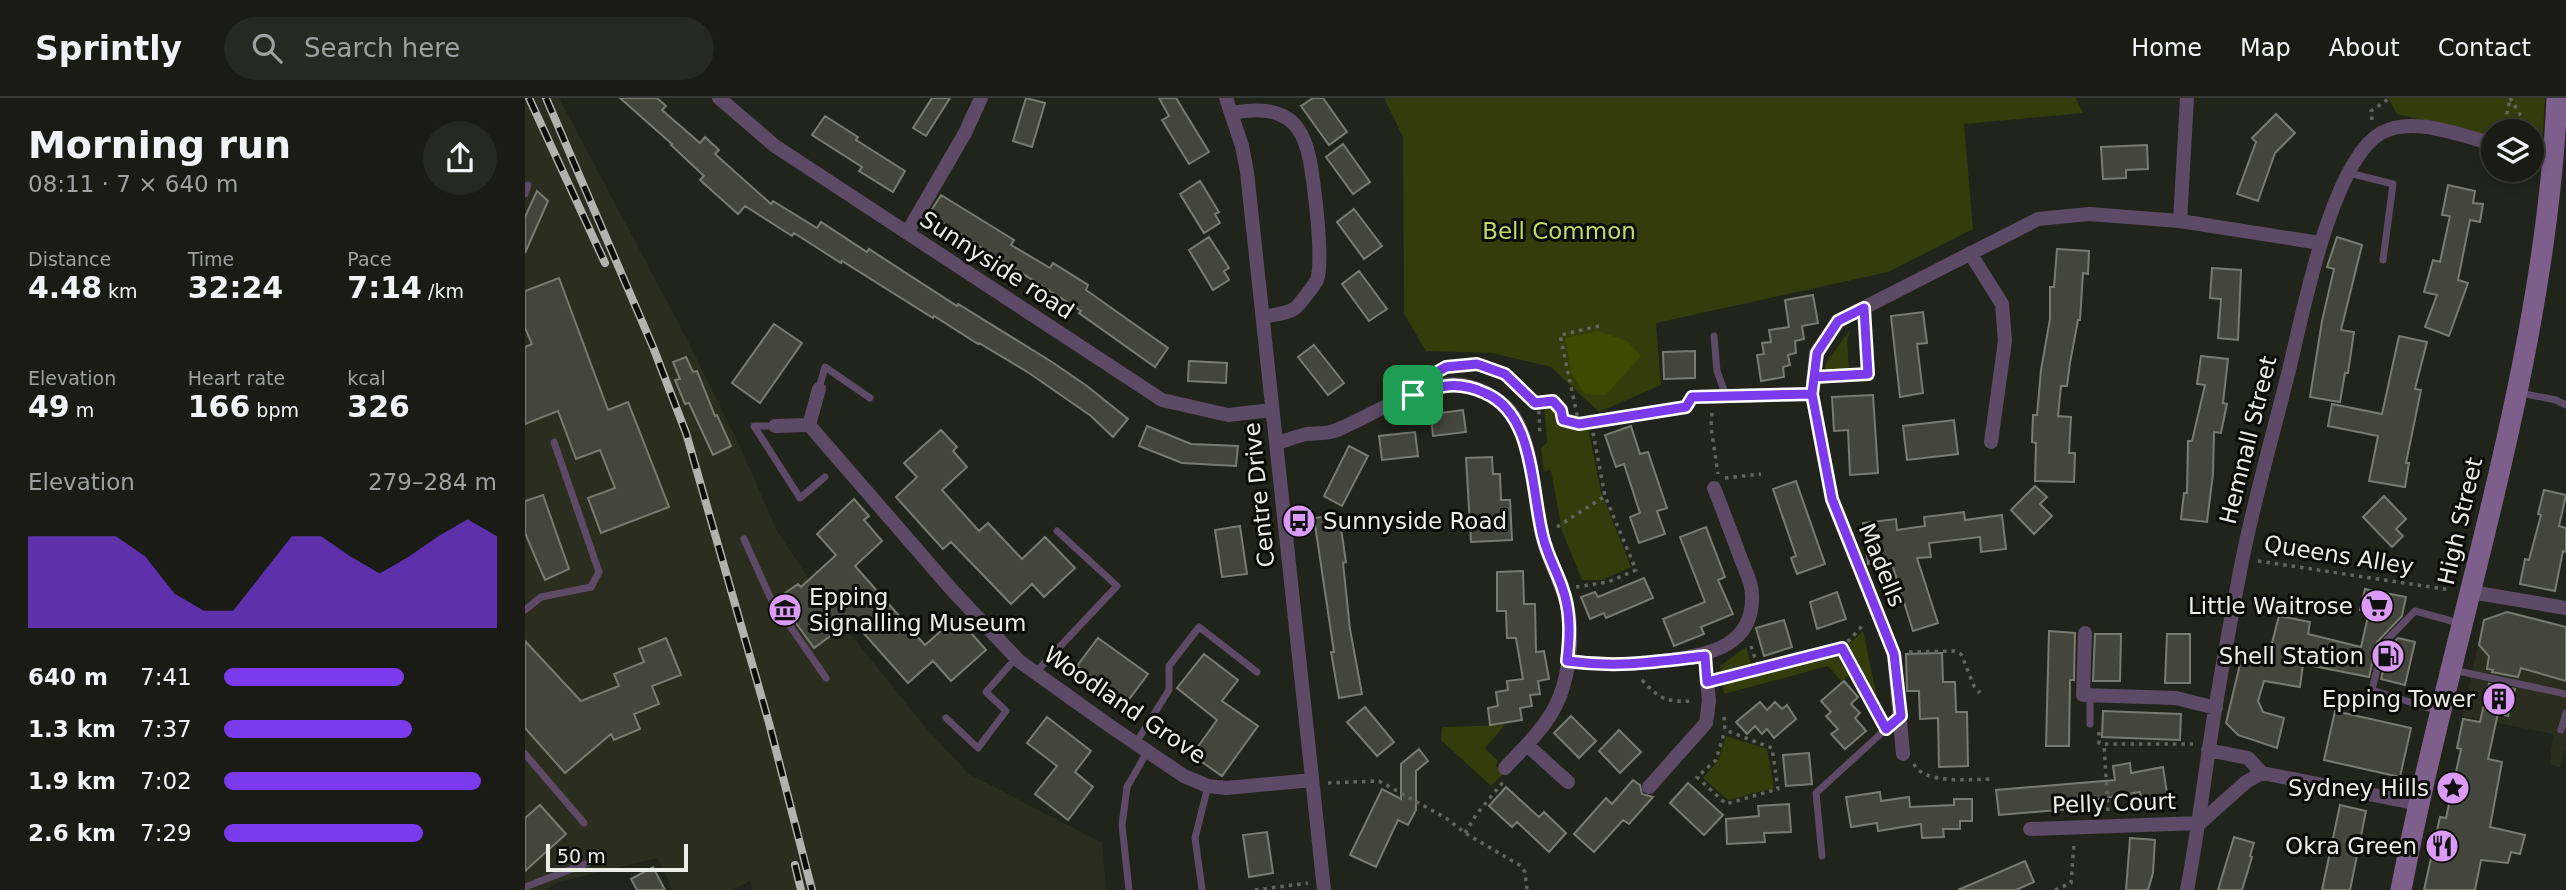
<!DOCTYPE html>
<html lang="en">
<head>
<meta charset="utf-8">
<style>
	:root { --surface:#191b14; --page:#262822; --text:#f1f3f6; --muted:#9fa1a0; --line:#373934; --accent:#7c3aed }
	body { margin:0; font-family:"DejaVu Sans",sans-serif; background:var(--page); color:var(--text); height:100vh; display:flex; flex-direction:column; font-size:26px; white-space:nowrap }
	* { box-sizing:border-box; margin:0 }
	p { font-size:23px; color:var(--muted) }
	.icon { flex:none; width:38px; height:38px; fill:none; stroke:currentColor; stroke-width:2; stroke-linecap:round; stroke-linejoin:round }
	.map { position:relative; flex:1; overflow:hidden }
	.drawer { display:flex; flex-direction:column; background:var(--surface); width:525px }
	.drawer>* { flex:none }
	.controls { position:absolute; left:1956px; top:21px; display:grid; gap:14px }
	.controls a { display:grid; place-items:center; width:63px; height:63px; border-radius:50%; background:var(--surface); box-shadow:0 4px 10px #0003,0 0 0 2px var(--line); font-size:35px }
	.scale { position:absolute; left:21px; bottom:18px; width:142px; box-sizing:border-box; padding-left:7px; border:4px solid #ebede6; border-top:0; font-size:19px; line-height:24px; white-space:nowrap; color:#ebede6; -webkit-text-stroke:5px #0b0c08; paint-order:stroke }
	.pin { position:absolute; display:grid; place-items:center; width:60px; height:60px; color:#fff; margin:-30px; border-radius:14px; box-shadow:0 4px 10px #0006 }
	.round { display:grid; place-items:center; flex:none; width:74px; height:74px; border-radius:37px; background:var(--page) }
	.headline { display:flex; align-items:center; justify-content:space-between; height:119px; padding:0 28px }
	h1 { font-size:38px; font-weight:600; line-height:52px }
	.stats { display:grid; grid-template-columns:repeat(3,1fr); gap:10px; height:119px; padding:7px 28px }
	.stats div { display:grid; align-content:center }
	.stats b { font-size:30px; font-weight:600 }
	.stats small { font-size:19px; font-weight:400 }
	.stats p { font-size:19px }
	.chart { height:196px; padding:14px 28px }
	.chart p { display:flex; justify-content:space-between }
	.chart svg { width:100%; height:126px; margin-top:7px; fill:var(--accent); opacity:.7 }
	ul { padding:0 28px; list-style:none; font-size:23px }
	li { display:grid; grid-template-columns:112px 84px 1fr; align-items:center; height:52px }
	li i { height:18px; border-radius:9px; background:var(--accent) }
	header { display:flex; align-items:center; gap:42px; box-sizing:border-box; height:98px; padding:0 35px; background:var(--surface); border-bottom:2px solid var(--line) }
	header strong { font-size:33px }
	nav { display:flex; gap:38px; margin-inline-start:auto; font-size:24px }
	.search { width:490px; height:63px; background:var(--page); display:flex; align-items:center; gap:18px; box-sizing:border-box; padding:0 24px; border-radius:38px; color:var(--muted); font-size:26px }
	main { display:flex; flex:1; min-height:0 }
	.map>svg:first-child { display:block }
</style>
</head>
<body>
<header>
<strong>Sprintly</strong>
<div class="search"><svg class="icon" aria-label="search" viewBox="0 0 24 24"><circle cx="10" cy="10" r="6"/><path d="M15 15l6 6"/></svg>Search here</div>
<nav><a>Home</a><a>Map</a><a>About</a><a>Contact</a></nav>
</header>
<main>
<section class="drawer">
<div class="headline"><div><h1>Morning run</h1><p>08:11 · 7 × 640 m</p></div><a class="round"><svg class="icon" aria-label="share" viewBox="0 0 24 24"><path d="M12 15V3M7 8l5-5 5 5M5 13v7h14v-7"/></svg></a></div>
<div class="stats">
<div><p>Distance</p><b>4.48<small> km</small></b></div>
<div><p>Time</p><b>32:24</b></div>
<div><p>Pace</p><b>7:14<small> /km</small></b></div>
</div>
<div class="stats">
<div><p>Elevation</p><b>49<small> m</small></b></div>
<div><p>Heart rate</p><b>166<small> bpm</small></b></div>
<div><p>kcal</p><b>326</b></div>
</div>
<div class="chart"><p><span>Elevation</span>279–284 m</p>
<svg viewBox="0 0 160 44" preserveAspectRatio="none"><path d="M0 44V12L10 12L20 12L30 12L40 19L50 32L60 38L70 38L80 25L90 12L100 12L110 19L120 25L130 19L140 12L150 6L160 12V44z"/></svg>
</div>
<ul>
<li><b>640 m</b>7:41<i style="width:66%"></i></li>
<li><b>1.3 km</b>7:37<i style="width:69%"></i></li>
<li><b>1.9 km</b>7:02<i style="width:94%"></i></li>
<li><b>2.6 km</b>7:29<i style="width:73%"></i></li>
</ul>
</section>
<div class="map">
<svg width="2041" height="792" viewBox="0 0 2041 792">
	<rect width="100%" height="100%" fill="#21241a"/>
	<path fill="#2b2e1f" d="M0,0h34l131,247 48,97 39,89 46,69 103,128 43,46 133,69 4,47h-353l-3,-9 -18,9h-59l-16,-32 -98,24 -14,8h-20z
		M1982,514l59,15v121l-6,19 -10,-3 3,-30 -91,-18 22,-96z"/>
	<path fill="#333c0a" d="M859,0h692l7,15 -119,11 9,105 -85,43 -232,51 5,62 -62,27 -48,-45 -59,-14 -66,-2 -22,-37 -1,-177z
		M1863,0h157l-3,51 -10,-3v-15h-38v6l-97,-23z
		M1325,232l-3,11 2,30 -25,2 3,-12z
		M1019,307l7,1 7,13 12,9 18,-1 13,65 30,75 -29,13h-20l-20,-49 -11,-61 -7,1 -3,-22 6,-7z
		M1338,533l16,76 -20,-36 -18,10 -13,-15 -104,28 -4,-28 26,-19 8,26 84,-19z
		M980,627l-20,23 13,13 -2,5 8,7 -13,13 -50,-46 1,-13z
		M1201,638l41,13 7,39 -46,12 -25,-22 15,-17z"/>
	<path fill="#3e4a01" d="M1073,233l29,10 14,15 -35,39 -21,-1 -14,-21 -6,-35z"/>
	<path fill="#44463c" stroke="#787b70" stroke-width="2" d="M95,0h37l9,8 -4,4 38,33 5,-6 14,13 -4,4 56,50 2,-3 44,27 4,-6 46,30 2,-3 88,57 1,-2 94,58 35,24 41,33 -15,18 -22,-21 -62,-43 -50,-30 -1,1 -44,-28 -1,2 -91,-57 -1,2 -47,-30 -2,3 -47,-30 -7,8 -38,-34 4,-4 -33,-31 1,-1z
		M407,0h18l-24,38 -13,-8z
		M501,0l19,5 -13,44 -19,-6z
		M634,0h17l33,54 -20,12 -27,-44 7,-4z
		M788,0h10l24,34 -18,13 -28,-39z
		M1751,16l19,19 -20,20 -17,48 -21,-7 19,-52 -4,-4z
		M300,18l33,21 -2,3 49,31 -12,21 -34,-21 3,-4 -50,-32z
		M818,46l27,38 -17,12 -27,-37z
		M1622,47l1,24 -22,1v8l-23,1 -2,-32z
		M675,83l19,31 -4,2 5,9 -16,10 -24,-39z
		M1923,87l27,6 -2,12 10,1 -3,18 -10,-2 -12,60 10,3 -19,53 -24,-9 12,-32 -13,-3 9,-32 7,2 10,-46 -8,-1z
		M12,93l11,10 -23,52v-36z
		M416,97l73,45 -3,5 39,23 3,-5 35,22 -2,5 82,58 -13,19 -76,-54 2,-2 -152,-97z
		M829,111l28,37 -18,13 -27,-37z
		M684,139l20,31 -5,3 5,9 -16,10 -24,-40z
		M1812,139l25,8 -21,85 13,2 -6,41h-3l-5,29 -30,-5 12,-76 12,-52 -7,-2z
		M1532,151l32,2 -1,23 -5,-1 -3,47h-2l-8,43 -3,23h-6l-3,30 13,1 -2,36h6l-1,29 -39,-1 1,-38 -4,-1 1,-27h4l4,-45 9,-51v-32h4z
		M1687,170l29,2 -3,70 -20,-2 3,-39 -11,-1z
		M834,173l28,38 -18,12 -27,-37z
		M34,180l49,132 20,-8 41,105 -68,26 -13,-35 27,-10 -15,-38 -24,9 -18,-48 -33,13v-77l7,-3 -7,-16v-37z
		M1288,197l5,28 -16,3 2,13 -9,2 1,12 -8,2 2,10 -7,2 1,10 -23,4 -4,-26 7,-1 -2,-11 9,-1 -2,-12 20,-3 -4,-27z
		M1398,214l4,31 -10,1 6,49 -23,4 -9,-81z
		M249,226l28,19 -42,60 -28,-20z
		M1874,238l28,6 -12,47 6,1 -15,73h3l-4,24 -36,-6 9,-45 -50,-10 4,-22 50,10z
		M789,247l30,38 -16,12 -30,-38z
		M1170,253v27l-31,1 -1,-27z
		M1676,258l27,3 -5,44 4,1 -6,29 -7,-1 -1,42 -6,48 -26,-3 3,-26h3l1,-52h4l13,-56 -8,-1z
		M161,259l7,15 4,-1 18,45 2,-1 14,31 -18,9 -24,-52 -4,1 -10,-24 5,-1 -7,-17z
		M664,263l38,2 -1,20 -38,-2z
		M1348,297l5,78 -28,2 -2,-45 -14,1 -2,-34z
		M938,312l3,22 -33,4 -2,-22z
		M1429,322l4,34 -51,6 -4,-34z
		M622,328l44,18 47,2 -2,20 -54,-3 -43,-17z
		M1106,328l9,28 8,-2 19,56 -10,3 8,23 -26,9 -9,-26 10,-4 -16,-49 -8,3 -11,-32z
		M416,332l16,17 -4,4 14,16 -25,23 37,41 9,-8 34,36 23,-22 30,31 -31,29 -12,-13 -21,20 -60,-62 -8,7 -47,-52 21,-20 -13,-14z
		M890,334l3,24 -36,4 -3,-24z
		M824,348l19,10 -26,50 -18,-10z
		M967,359l1,17h7l1,26h9l2,40 -41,2 -5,-84z
		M1271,383l29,83 -28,10 -6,-16 5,-2 -23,-67z
		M1510,388l12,11 -7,7 12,12 -18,18 -23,-24z
		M2019,392l22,5 -7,31 7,2v24l-3,-1 -8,40 -35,-7 5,-25 4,1 12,-45 -3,-1z
		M18,397l26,74 -24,11 -20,-47v-32z
		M1859,398l22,23 -10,10 7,7 -11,11 -29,-30z
		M329,401l15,17 -5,4 18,21 -27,25 70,79 32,-28 29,33 -35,31 -18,-20 -25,22 -56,-63 -38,28 -36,-50 20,-14 3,3 35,-32 -19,-21z
		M1439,414l1,8 37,-5 4,34 -25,3 -1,-15 -51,6 2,14 -14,1 21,65 -25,8 -22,-70 -23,3 -5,-41 33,-4 1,11 28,-4 -1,-9z
		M814,417l7,47 -3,1 7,66 12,65 -23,4 -8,-46h3l-20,-134z
		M715,428l7,48 -25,3 -7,-47z
		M1181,429l19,50 -7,3 15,34 -32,13 3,7 -30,12 -11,-27 42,-17 -25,-65z
		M998,473l1,33h11l1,48 8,-1 5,28 -11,2 2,13 -10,1 2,11 -12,2 2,12 -32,5 -2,-17 10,-2 -2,-14 12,-2 -1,-9 16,-2 -7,-41h-9l-1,-27h-9v-39z
		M1119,480l9,20 -47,20 -2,-5 -14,6 -9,-22 14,-5 3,5z
		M1840,491l41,8 -4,19 -25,26 -8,35 -66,-13 -3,23 -36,-6 -6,20 5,11 21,6 -7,30 -39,-13 -12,-12 15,-63 25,6 13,-50 31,6 -2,12 53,13 8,-35 -9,-2z
		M1312,494l9,27 -29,10 -7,-27z
		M1982,514l59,15v54l-45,-13 -3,9 -26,-5 1,-2 -6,-1 2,-13 -10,-11 5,-25z
		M1259,522l8,27 -28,9 -8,-28z
		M1524,533l26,2 -1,47h-4l-1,66h-23z
		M1570,536h26l-1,47h-27z
		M1642,536h23v49h-25z
		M141,540l15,37 -29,11 7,18 -25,10 6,15 -26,11 -3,-6 -46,39 -40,-45v-87l56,60 38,-15 -5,-12 30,-12 -5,-13z
		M573,540l50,36 -21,28 -50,-36z
		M1873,540l17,4 -10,43 -24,-6 8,-32z
		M1417,555l1,29h12l1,30h11l1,54 -29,1 -1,-49 -18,1 -1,-28h-12l-1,-37z
		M679,556l34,26 -16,21 36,25 -36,50 -30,-21 25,-35 -40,-32z
		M1319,583l14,16 -7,7 9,9 -5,5 11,13 -21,18 -14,-15 7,-5 -12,-13 5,-4 -10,-11z
		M1964,586l26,5 -7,27 -10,-3 -10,46 14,3 -12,65 35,8 -5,19 -9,-2 -3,11 -27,-3 -6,30h-51l16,-73 6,1 15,-69 -4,-1 6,-29 17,3z
		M1235,604l7,8 8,-8 7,7 5,-4 9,14 -22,19 -7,-9 -5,5 -7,-8 -8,8 -11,-12z
		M840,609l29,35 -17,14 -30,-34z
		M1578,613l78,3 -1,26 -78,-3z
		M1810,613l76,17 -11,49 -76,-17z
		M1046,618l25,25 -17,17 -25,-25z
		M522,619l44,34 -16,21 18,15 -25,33 -33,-26 22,-28 -30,-23z
		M1094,632l22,22 -21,21 -21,-22z
		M894,651l9,12 -12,10v39l-8,15 -10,-5 -22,47 -26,-12 32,-66 19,10v-35z
		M1284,655l3,31 -26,2 -3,-31z
		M1605,665l1,10 32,-6 5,33 -26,4 -2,-12 -47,8 1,7 -95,8 -3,-25 119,-10 -2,-14z
		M1108,682l7,5 2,9 11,3 -24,27 -6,-4 -29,32 -20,-18 32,-36 6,6z
		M1163,685l35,32 -19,20 -34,-32z
		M981,689l33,30 5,-5 22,21 -17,19 -32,-30 -5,5 -23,-21z
		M1355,694l1,9 28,-4 1,10 44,-2v-6h18v22h-12v8h-17l1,8 -22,1 -1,-14 -43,7 -1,-8 -26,4 -5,-30z
		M1264,706l2,28 -27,1 1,9 -38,2 -1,-25 33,-3 -1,-10z
		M15,707l26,29 -41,37v-53z
		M1815,707l26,6 -16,79h-28z
		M742,734l6,41 -24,4 -6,-42z
		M1709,739l20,6 -4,13 2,1 -10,33h-24z
		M1605,740l25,2 -2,33 -5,17h-22z
		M1500,763l9,21 -18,8h-58z
		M128,769l12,23h-28l-6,-11z"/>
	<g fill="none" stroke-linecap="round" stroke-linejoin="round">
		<path stroke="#63655c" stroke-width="3.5" stroke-dasharray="3.5 5" stroke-linecap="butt" d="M1985,0l20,33
			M1847,22l-1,-9 19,-13
			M1978,33l7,-32
			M923,269c48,-4 54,4 87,36l18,-2 8,9 2,10 16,4 102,-17
			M1305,279l27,-2
			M1010,305l4,10 1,22
			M1187,315l-1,14 7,47
			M1054,326l-19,-89 43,-10
			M1200,380l36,-4
			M1032,429l48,-31
			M1733,463l193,29
			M1051,489l32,-5 28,-12 -31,-74 -14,-74
			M1226,548l7,21
			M1317,550l22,-24
			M1384,554l45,-1 7,3 13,32 6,7
			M1197,579l120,-29 38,69
			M1117,582c18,20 25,22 51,21
			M1199,619l1,13 47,18 6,41 -52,15 -29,-27 19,-17 9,-30
			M1574,634v11l5,1
			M1389,666c9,21 60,15 80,15
			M803,685l51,-2 67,37 19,15 56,33 4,6 2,18
			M1583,713l-4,-67h89
			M940,735l11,-18 27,-33
			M730,792l53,-7
			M1530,792l16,-7 3,-40"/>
		<path stroke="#5d4a66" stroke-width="7" d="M1824,75l44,11 -10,76
			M0,96l3,-9
			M1339,210l4,66
			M1189,238l3,35 9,25
			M294,290l6,-21 45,31
			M1995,295l36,7 10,5
			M250,328h-21l46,72 25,-21
			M219,441l26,58 56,81
			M0,512l16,-13 50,-10 8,-15 -45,-130
			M1928,572l113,24
			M510,575l82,-87 -60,-55
			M1913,613l-66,-21 11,-46 32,-33 44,12
			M421,620l32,30 28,-37 -20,-19 30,-34
			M1565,626v-29
			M2036,632l5,-17
			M611,645l33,-53v-24l30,-39 58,45
			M0,656l59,69
			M1297,758l-6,-63 82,-75
			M0,789l78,-30
			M677,791l-7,-51 13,-52
			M604,792l-7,-65 5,-38 20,-35"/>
		<path stroke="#5d4a66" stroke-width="14" d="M194,0l56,48 387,254 66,15 44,-5
			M701,0l16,48 5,26 77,718
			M707,15c77,-15 77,36 84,92 2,16 6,61 1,75 -2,4 -19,27 -23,29 -8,5 -23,6 -31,8
			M2007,57l22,5
			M1655,123l7,-123
			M382,135l58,-100 16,-35
			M1445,155l32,51 3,37 -14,101
			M1167,299l120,-3
			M284,327l143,165 67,71 91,65 74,50 24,10 18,2 86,-8
			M284,327l10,-36
			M250,328l34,-1
			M752,345c10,-3 20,-7 30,-9 9,-1 19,0 27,-3 36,-13 90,-53 129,-46 20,4 41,15 52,33 20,33 18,88 29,125 9,29 26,54 26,86 1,18 -2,41 -7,58 -9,33 -35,56 -58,81
			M1946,494l95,16
			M1560,535l-2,62 93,3 40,10
			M1042,563c37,5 66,4 102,-1 40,-5 85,-14 83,-65 0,-13 -7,-25 -11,-36 -9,-24 -18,-48 -27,-71
			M1002,647l41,37
			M1683,652l40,8 14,15 157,31
			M1378,656l-9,-100 -62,-154 -20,-106 4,-41 22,-32 200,-102 51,-5 91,7 140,22
			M1124,689l57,-64 3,-22 -4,-45
			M1505,731l170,-6 46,-41 16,-9
			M1662,792c9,-47 15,-94 22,-141 9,-63 21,-125 33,-188 13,-65 32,-130 48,-195 13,-54 42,-205 91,-233 32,-18 80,3 113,11"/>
		<path stroke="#7e5f8c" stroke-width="21" d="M1876,792c51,-264 144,-522 156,-792"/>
		<defs>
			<path id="rail" d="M4,0l76,165
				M21,0l107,249 33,86 83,290 43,167
				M270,767l6,25"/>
		</defs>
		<use href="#rail" stroke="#b1b3ac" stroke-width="8"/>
		<use href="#rail" stroke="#0b0c08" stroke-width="5" stroke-dasharray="16" stroke-linecap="butt"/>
	</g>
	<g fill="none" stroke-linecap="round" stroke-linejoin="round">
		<defs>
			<path id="route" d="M888,297c26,-10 46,-14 72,-2 50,21 46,98 58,144 4,17 13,33 19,50 9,24 8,49 5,74 52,7 87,1 138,-5l2,26 135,-34 44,81 15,-13 -7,-62 -62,-155 -20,-105 5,-41 21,-32 26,-13 4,66 -54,3 -2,17 -120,3 -6,10 -107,17 -16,-4 -2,-10 -8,-9 -18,2 -30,-29 -28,-10 -31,3 -23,13 -10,15"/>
		</defs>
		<use href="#route" stroke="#fff" stroke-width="14"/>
		<use href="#route" stroke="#7c3aed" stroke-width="9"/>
	</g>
	<defs>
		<symbol id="bus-disc" viewBox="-11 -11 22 22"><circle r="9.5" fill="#da9af6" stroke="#0b0c08"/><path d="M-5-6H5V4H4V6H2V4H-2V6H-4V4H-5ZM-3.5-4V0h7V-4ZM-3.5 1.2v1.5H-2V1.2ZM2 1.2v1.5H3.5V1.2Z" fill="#111"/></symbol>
		<symbol id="supermarket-disc" viewBox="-11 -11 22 22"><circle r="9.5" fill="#da9af6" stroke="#0b0c08"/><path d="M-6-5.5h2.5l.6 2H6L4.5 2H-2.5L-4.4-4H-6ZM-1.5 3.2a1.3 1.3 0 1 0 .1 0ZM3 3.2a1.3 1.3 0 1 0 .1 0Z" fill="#111"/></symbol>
		<symbol id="museum-disc" viewBox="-11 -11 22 22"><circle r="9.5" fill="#da9af6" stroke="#0b0c08"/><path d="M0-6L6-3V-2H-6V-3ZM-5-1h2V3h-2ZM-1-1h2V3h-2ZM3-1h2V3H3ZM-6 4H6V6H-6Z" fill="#111"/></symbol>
		<symbol id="fuel-disc" viewBox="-11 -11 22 22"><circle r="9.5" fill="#da9af6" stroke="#0b0c08"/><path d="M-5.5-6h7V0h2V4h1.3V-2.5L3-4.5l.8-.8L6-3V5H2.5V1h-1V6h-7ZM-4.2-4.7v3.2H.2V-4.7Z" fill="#111"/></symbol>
		<symbol id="building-disc" viewBox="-11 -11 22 22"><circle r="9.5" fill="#da9af6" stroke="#0b0c08"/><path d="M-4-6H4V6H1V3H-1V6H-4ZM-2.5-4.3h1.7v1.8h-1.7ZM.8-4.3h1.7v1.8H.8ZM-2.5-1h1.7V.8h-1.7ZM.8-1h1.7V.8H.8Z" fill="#111"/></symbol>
		<symbol id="sight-disc" viewBox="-11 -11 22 22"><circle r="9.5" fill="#da9af6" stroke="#0b0c08"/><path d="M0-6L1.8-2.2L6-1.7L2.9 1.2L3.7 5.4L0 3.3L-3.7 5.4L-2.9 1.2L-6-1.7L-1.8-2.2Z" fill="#111"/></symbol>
		<symbol id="restaurant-disc" viewBox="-11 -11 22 22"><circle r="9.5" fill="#da9af6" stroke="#0b0c08"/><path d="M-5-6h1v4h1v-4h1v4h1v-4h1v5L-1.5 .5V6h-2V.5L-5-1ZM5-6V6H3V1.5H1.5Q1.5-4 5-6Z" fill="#111"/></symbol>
	</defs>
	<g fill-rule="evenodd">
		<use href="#bus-disc" x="755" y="404" width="38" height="38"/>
		<use href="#supermarket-disc" x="1833" y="489" width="38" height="38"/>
		<use href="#museum-disc" x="241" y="493" width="38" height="38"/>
		<use href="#fuel-disc" x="1844" y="539" width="38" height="38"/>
		<use href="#building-disc" x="1955" y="582" width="38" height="38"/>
		<use href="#sight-disc" x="1909" y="671" width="38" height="38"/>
		<use href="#restaurant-disc" x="1898" y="729" width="38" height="38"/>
	</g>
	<g text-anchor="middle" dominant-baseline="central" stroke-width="6" stroke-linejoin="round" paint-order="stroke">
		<g font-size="23" fill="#c2db68" stroke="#0b0c08">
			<text x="1034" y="133">Bell Common</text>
		</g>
		<g font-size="23" fill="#ebede6" stroke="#0b0c08">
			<text transform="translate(472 167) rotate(33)">Sunnyside road</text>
			<text transform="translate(1723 342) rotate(-76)">Hemnall Street</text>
			<text transform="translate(734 397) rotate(-96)">Centre Drive</text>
			<text transform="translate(1935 423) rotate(-77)">High Street</text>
			<text transform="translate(1814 457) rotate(9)">Queens Alley</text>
			<text transform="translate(1357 467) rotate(68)">Madells</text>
			<text transform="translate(600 607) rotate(34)">Woodland Grove</text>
			<text transform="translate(1589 705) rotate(-2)">Pelly Court</text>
		</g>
		<g font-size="23" fill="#ebede6" stroke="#0b0c08" text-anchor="end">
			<text x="798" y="423" text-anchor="start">Sunnyside Road</text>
			<text x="284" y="499" text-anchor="start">Epping<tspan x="284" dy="26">Signalling Museum</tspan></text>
			<text x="1828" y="508">Little Waitrose</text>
			<text x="1839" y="558">Shell Station</text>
			<text x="1950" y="601">Epping Tower</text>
			<text x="1904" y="690">Sydney Hills</text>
			<text x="1892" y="748">Okra Green</text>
		</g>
	</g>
</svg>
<div class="controls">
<a><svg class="icon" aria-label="layers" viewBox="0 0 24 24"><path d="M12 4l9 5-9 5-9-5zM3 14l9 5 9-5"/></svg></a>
</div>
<div class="scale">50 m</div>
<div class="pin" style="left:888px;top:297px;background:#1e9e55"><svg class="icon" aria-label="arrive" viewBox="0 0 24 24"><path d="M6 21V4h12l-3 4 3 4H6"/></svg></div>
</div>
</main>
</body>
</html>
